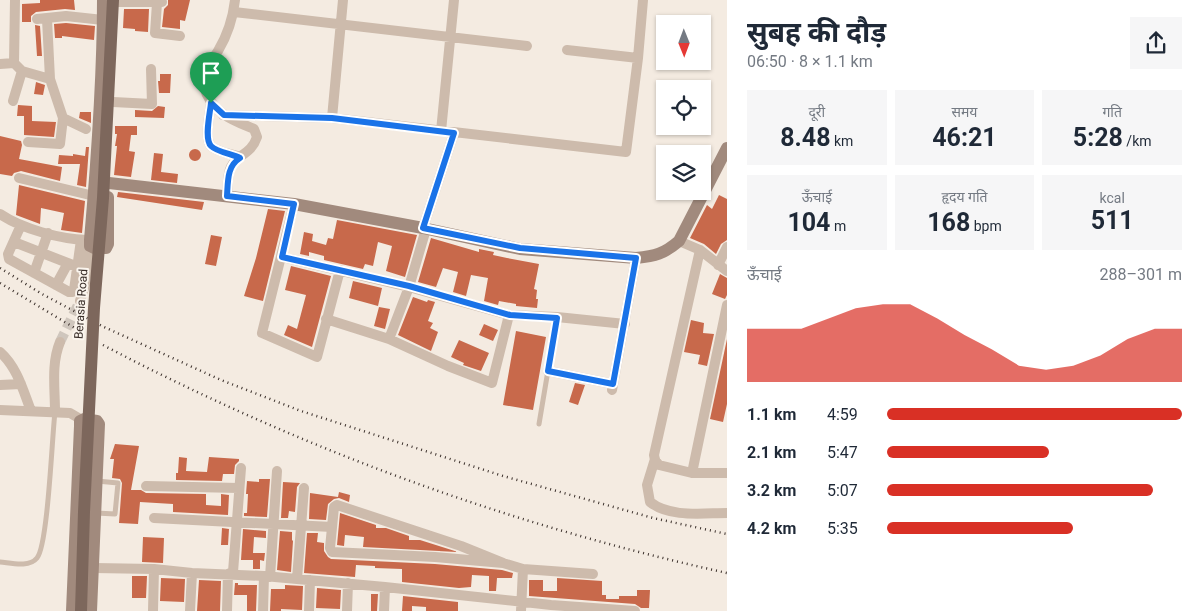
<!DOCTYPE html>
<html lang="hi">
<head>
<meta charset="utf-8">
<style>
	:root { --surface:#fff; --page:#f6f6f7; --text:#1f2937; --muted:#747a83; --accent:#d93025 }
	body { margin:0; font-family:Roboto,"Noto Sans Devanagari",sans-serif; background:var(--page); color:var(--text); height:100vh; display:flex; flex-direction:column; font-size:19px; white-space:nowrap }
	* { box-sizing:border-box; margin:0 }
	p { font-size:16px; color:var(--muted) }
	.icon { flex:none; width:28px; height:28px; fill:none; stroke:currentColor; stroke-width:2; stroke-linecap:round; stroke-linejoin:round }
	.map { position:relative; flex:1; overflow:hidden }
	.sheet { display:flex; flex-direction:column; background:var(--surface); width:475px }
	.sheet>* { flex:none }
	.needle { width:32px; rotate:179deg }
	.fabs { position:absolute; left:656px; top:15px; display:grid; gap:10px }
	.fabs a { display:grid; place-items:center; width:55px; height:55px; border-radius:0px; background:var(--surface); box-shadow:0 1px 4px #0004; font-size:25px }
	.pin { position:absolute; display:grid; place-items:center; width:42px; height:42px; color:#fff; margin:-51px -21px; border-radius:50% 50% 50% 0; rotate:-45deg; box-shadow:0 0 5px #0007 }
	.pin .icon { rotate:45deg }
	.round { display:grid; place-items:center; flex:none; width:52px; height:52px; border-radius:0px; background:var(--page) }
	.headline { display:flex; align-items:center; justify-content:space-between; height:85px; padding:0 20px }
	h1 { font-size:28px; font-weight:700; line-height:38px }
	.stats { display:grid; grid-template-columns:repeat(3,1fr); gap:8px; height:85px; padding:5px 20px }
	.stats div { display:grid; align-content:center; border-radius:0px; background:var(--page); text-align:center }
	.stats b { font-size:25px; font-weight:700 }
	.stats small { font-size:14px; font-weight:400 }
	.stats p { font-size:14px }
	.chart { height:140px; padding:10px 20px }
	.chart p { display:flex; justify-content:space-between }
	.chart svg { width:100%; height:90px; margin-top:5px; fill:var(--accent); opacity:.7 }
	ul { padding:0 20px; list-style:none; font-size:16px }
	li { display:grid; grid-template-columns:80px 60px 1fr; align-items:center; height:38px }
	li i { height:12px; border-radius:6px; background:var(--accent) }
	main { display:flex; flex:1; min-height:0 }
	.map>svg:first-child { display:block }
</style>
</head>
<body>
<main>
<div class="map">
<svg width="727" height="611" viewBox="0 0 727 611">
	<rect width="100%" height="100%" fill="#f4ebe1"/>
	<path fill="#c8694b" d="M40,0h34l1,10 -10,-1 -29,3 -5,4v6h-9v-18l18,-1z
		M168,0h22l-5,21 -5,-1v9l-18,-2 2,-18 4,-4z
		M124,9h25l-1,23 -13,-1v-2l-12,-1z
		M66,23l29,3 -1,14 -32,-4v2h-7l-1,-14z
		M35,25l5,1 2,30h-5z
		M160,74h11l-1,19h-11l-1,-12h2z
		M36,82l9,3 -2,10 -9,-1z
		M18,105l14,1v15l24,1 -2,15 -30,-2v-19h-7z
		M158,106l7,1 -1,11 -29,-1v-7l17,1z
		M80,112h11v11l-12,-5z
		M115,126h22v9h-6l-2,16 6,1 -4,25 -17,-2 3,-29h-2l2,-12h-2z
		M0,136l21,5 1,4 -3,14 43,8 -2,14 -39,-10 -7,2 -2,3 -12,-2z
		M86,147h3l-3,40 -9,-2 3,-21h-22l1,-9 14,1v-2l12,2z
		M189 155a6 6 0 1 1 12 0a6 6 0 1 1-12 0Z
		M154,153l9,1 -2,18 17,2 -1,9 -26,-3z
		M19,185l66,16 -3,32 -21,-3 3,-17 -23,-5 -1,16 -24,-9z
		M118,192l86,10 -2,8 -85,-13z
		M719,195l8,4v41l-6,4 -5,10 -12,-10 -14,-6 17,-33 5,4z
		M268,209l17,2 -22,90 -19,-5 12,-38z
		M337,220l80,15 -12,42 -19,-6 6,-25 -14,-4 -5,24 -8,-2 -2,5 -39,-9v-4l-15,-4v4l-9,-2 4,-22 9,2 -1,7 14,4 2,-7 5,1z
		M211,235l11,2 -6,29 -11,-2z
		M431,238l48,14v-3l15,3 -1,3 14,3 32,6 -5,25 3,1 -1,9h2l-1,9 -21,-2v-2l-17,-3 -1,4 -14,-4 4,-23 -17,-3 -5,21 -13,-4 5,-20 -15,-4 -7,19 -18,-5z
		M291,266l40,10 -19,71 -28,-12 4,-10 9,4 9,-34 -21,-5z
		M720,274l7,4v17l-2,4 -13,-5z
		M353,281l29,7 -4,18 -29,-8z
		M413,297l14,5 1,-2 7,2 -7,19 5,2 -3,5 8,4 -7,19 -33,-16z
		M379,307l11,2 -5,20 -11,-3z
		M691,320l13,3 -1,10 11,1 -7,32 -9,-2 2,-9 -16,-3z
		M484,324l14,6 -5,11 -14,-6z
		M516,331l30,6 -13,73 -30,-5z
		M727,339v65l-4,18 -13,-3z
		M459,340l30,13 -8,18 -18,-6 1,-2 -13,-6z
		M575,383l10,2 -7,20 -9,-3z
		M115,444l24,2 -8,44h10l5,3 60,1v11l15,1v-12l8,1 -1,20 -55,-3v-8l-33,-2 -2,22 -19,-1 3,-40 -2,-4 -8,-1 2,-19h-4z
		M179,457l8,1 -1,13 21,1 2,-15 30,2v2l-4,4 -1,9h-11l-1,7 -46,-1v-7h2z
		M259,479h11l-3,38 -23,-1v-3h3l1,-19h-2l1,-13 12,1z
		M283,482l17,1 -3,4 -2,25 -6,-1 -1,7h-7z
		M339,492l11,3 -1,7 -10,-4 -5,1 -6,5 -2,16 -17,-1 1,-26 28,4z
		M340,513l36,12v3h10l23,8v4h11l38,12 -95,-5 1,-10 -19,-2 -1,11 -7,-1z
		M222,528l7,1 -1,16h-7z
		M243,529l23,2v7l-12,-1 -1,16h12l-1,8 -4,-1v9h-7v-9h-12z
		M280,531l12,1v8l1,1 -2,31 -14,-2z
		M307,533h11l-1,9 7,1v8l4,6 3,2 104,5 67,6 11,3 -1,5h-15l-1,13h-7v-15l-17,-1 -1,12 -12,1 -57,-6v-13l-27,-1v-2l-19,-1 -1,12 -51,-4z
		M143,537l21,1 -1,25 -21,-1z
		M132,576h15l-1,22h-14z
		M161,578l24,1 -1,23 -24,-1z
		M557,578l45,3v14h4v4h13v-3h18v-6h13l-1,18h-8l-6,-4 -106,-8v-16h14v11h14z
		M199,580l22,1 -1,30h-23z
		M235,583h3v2h19l-1,26h-9v-16h-13z
		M285,585l18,1 -1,24 -21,-1v2h-11l1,-22h14z
		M317,588l24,2 -1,19 -24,-1z
		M371,594h7l-1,17h-6z
		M403,596l55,6v9h-32v-4l-14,-1v5h-10z"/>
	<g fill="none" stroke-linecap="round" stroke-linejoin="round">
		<path stroke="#cfc6bd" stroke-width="10" stroke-dasharray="10 5" stroke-linecap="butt" d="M60,342l20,-41"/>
		<path stroke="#cdbbac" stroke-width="5" d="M539,424l18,-107
			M96,513l19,1 3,-31 -21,-2
			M0,562c11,1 29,6 37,-4 11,-13 15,-122 18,-146"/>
		<path stroke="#cdbbac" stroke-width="10" d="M118,2h44
			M157,3l-2,30 25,3
			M234,12l293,34
			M37,19l29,-3 37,4
			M567,50l71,8
			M0,64l14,-1
			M22,71l28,8
			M13,101l9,-30 -8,-8 1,-63
			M113,102l39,2 -1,-35
			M211,103c-1,9 -7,36 0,43 6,6 21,8 29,11
			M223,115l109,3 294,34 12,-94 5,-58
			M63,118l23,11
			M332,118l11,-118
			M441,131l13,-131
			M28,142l32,2 3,-26 -13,-39 -3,-60
			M19,178l75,18
			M227,196c1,-9 0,-21 4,-29 6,-13 20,-12 26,-30l-3,-8c-22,-9 -44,-17 -50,-43 -1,-6 -2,-10 1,-16 2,-6 9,-12 13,-19 9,-15 15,-33 17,-51
			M294,204l-32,129 55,24 23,-87
			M0,214c22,15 60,25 87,26
			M21,225l-13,29 1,5 60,33h4l1,-2 7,-50
			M423,228l31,-95
			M679,241l21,9 27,21
			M14,242l64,25
			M700,250l-46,205 1,5 4,5 33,8h35
			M282,257l127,30 100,28 48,2 68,7
			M718,265l9,-18
			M34,273l14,-40
			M56,285l12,-22
			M80,301l5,-16 5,-39
			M326,319l63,20 59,27 44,17 17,-68
			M389,339l20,-52 17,-58
			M0,352c17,15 23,38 31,59
			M548,371l65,13
			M0,385l21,-1
			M612,390l24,-132
			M0,410l70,3 12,7
			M55,412c0,-24 -4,-48 5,-70
			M655,459l-8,26 3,17c20,16 53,11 77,11
			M692,473l35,-168
			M146,486l93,2
			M154,518l178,9
			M503,563l-42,-17 -124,-41 -3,2 -4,41 2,4 103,5 68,6 20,6 70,5
			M94,568l60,1 38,4 72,3 121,11 166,18 84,6
			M270,577l7,-106
			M297,579l7,-91
			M153,611l1,-42
			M190,611l2,-38
			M227,611l1,-37 5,-2 8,-104
			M263,611l1,-35
			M309,611l1,-31
			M347,611l1,-28
			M384,611l1,-24
			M521,611l2,-42"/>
		<path stroke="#a18a7d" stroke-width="12" d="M103,0c0,80 -6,160 -13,240v6l4,2h12l2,-4v-47
			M109,183l185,21 129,24 97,21 116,9c19,-2 28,-4 43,-17l48,-93
			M72,611l8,-185v-5l4,-2 13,2 2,3 -8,187"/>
		<path stroke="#3b302b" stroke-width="2.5" stroke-dasharray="1 4" stroke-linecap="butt" d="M0,268l42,26 62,33 117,53 80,31 202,65 150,42 74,16
			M0,283l83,50
			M103,345c198,104 406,180 624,228"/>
		<path stroke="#7d675c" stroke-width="12" d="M81,611l3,-99 10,-204 9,-110 10,-198"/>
	</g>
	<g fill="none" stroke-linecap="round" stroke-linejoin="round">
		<defs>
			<path id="route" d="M211,103l13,12 108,3 122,15 -31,95 97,20 116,10 -23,126 -65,-13 9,-53 -47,-3 -101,-29 -127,-29 12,-53 -67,-8c1,-15 0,-30 13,-38 -8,-4 -23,-6 -29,-12 -7,-7 -1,-33 0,-43z"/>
		</defs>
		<use href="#route" stroke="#fff" stroke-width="10"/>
		<use href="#route" stroke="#1a73e8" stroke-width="6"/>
	</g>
	<g text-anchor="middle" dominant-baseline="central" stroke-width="4" stroke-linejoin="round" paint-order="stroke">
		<g font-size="12" fill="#3b302b" stroke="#fbf5ee">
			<text transform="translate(81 304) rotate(-86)">Berasia Road</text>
		</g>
	</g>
</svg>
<div class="fabs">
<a><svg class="needle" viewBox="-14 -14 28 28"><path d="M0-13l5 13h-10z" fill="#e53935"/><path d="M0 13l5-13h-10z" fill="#747a83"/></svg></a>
<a><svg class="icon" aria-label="locate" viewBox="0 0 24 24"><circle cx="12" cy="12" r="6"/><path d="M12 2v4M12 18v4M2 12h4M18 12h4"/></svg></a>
<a><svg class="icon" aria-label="layers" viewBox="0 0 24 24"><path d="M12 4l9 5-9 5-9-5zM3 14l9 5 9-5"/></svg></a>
</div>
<div class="pin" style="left:211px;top:103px;background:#1e9e55"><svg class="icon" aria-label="arrive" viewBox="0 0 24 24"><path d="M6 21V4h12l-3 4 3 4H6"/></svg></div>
</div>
<section class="sheet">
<div class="headline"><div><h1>सुबह की दौड़</h1><p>06:50 · 8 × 1.1 km</p></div><a class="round"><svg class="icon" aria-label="share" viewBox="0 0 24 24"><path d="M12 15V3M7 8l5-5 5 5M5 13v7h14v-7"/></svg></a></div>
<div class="stats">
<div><p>दूरी</p><b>8.48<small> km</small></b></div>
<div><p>समय</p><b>46:21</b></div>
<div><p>गति</p><b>5:28<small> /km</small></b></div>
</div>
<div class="stats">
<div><p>ऊँचाई</p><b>104<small> m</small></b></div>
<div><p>हृदय गति</p><b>168<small> bpm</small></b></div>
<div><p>kcal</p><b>511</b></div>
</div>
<div class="chart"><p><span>ऊँचाई</span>288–301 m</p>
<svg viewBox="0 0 160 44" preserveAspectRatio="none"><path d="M0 44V18L10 18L20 18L30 13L40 8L50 6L60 6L70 13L80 21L90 28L100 36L110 38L120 36L130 31L140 23L150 18L160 18V44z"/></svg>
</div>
<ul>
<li><b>1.1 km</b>4:59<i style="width:100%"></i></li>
<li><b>2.1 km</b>5:47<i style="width:55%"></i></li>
<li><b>3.2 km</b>5:07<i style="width:90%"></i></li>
<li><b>4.2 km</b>5:35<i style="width:63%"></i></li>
</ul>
</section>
</main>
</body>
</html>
